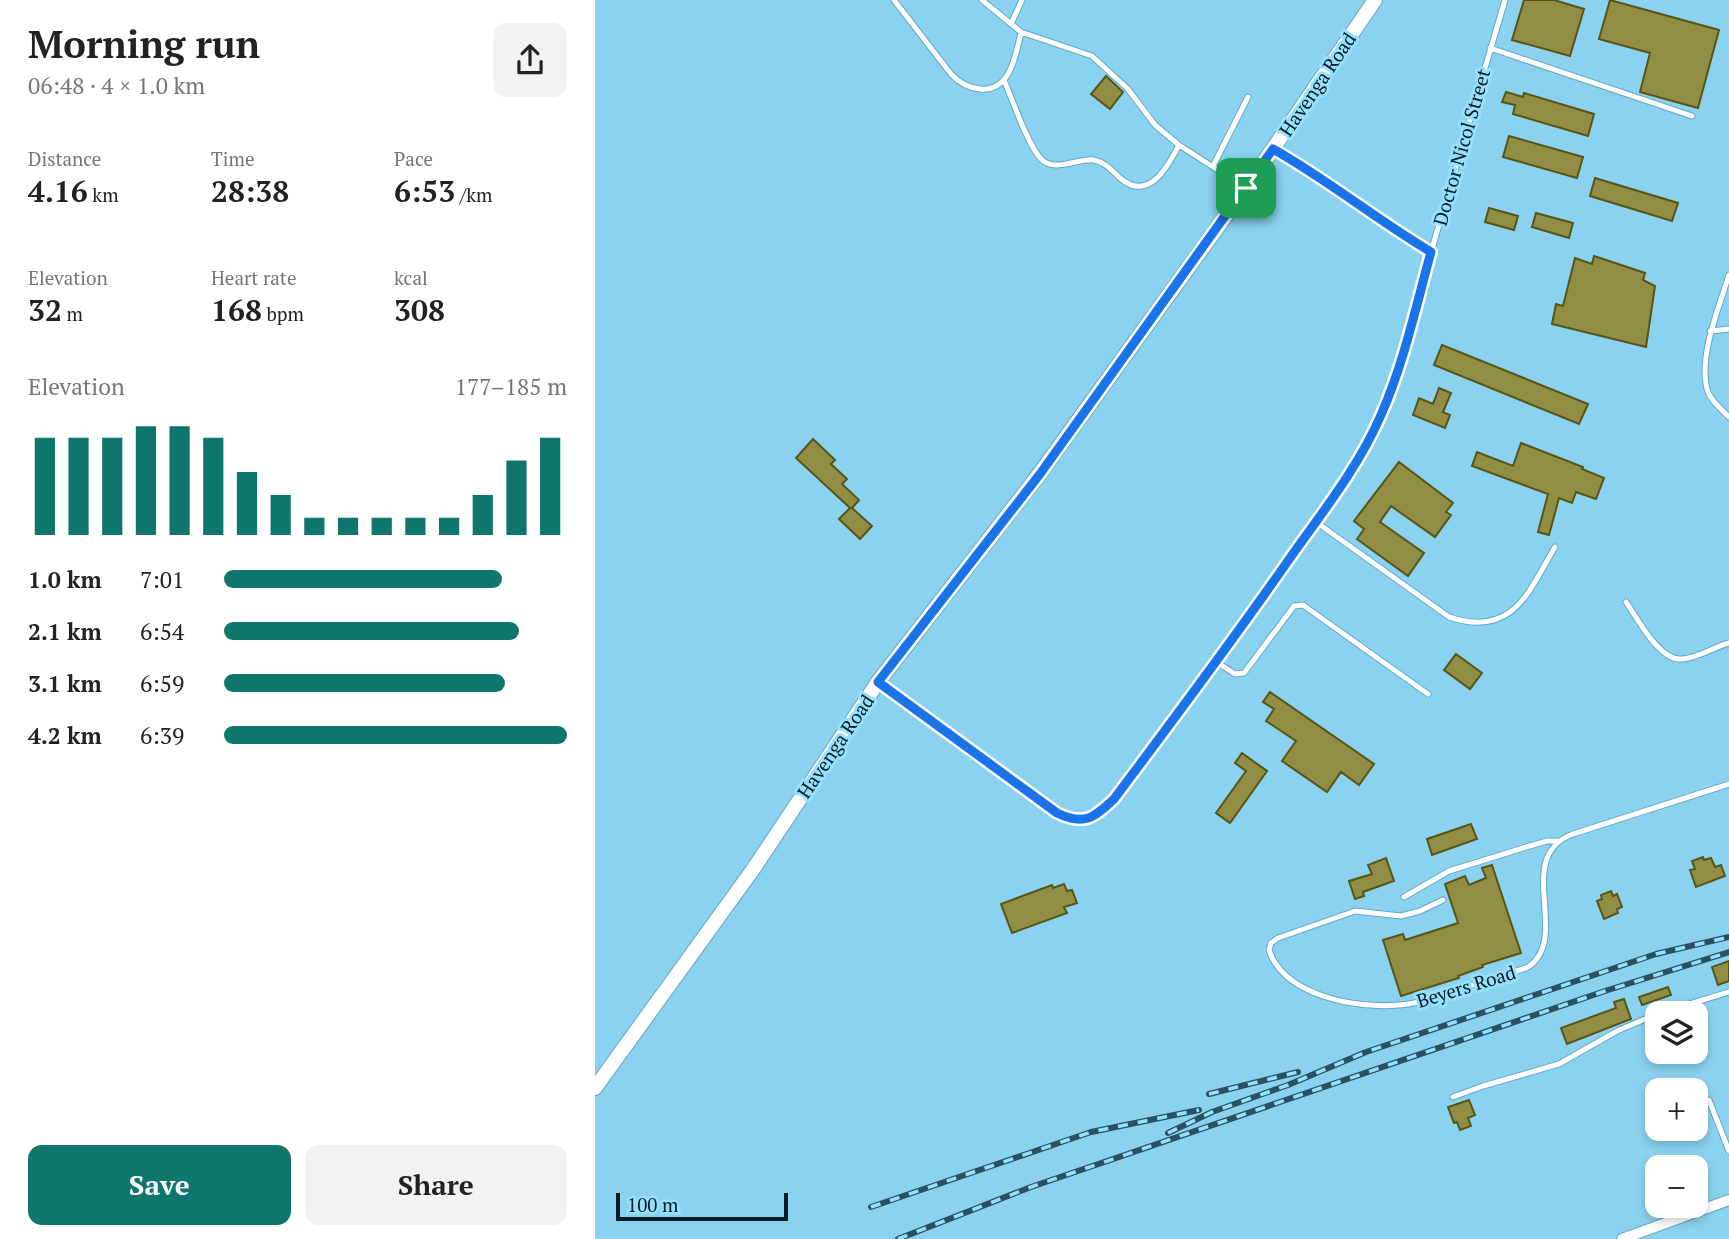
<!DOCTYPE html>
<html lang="en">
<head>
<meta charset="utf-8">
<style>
	:root { --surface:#fff; --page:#f2f2f2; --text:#222; --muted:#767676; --accent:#0f766e }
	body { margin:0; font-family:"PT Serif",serif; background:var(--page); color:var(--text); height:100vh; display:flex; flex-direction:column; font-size:26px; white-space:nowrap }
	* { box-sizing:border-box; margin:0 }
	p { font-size:23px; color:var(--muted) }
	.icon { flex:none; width:38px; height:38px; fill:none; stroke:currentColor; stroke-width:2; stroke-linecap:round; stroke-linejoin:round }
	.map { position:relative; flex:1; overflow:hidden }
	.panel { display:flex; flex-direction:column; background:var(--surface); width:595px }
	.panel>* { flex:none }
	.controls { position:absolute; left:1050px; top:1001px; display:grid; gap:14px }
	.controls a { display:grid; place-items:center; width:63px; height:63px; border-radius:14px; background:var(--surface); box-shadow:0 4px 10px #0003; font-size:35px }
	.scale { position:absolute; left:21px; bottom:18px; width:172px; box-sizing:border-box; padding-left:7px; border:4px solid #001c27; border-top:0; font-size:19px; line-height:24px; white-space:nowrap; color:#001c27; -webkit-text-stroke:5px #97e0fd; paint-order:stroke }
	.pin { position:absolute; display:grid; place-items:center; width:60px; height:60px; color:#fff; margin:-30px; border-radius:14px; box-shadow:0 4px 10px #0006 }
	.round { display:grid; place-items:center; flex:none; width:74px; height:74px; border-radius:14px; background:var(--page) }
	.summary { display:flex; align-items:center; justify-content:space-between; height:119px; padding:0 28px }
	h1 { font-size:38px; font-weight:700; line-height:52px }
	.stats { display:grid; grid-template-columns:repeat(3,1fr); gap:10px; height:119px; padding:7px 28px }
	.stats div { display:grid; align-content:center }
	.stats b { font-size:30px; font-weight:700 }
	.stats small { font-size:19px; font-weight:400 }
	.stats p { font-size:19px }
	.chart { height:196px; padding:14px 28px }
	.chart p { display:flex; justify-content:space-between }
	.chart svg { width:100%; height:126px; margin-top:7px; stroke:var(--accent); stroke-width:6 }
	.button { display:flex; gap:14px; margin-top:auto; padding:14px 28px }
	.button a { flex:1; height:80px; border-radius:14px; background:var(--accent); color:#fff; font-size:28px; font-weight:700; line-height:80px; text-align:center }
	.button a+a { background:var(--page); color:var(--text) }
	ul { padding:0 28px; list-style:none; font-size:23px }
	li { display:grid; grid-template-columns:112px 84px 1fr; align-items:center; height:52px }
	li i { height:18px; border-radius:9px; background:var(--accent) }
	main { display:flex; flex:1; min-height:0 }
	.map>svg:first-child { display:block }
</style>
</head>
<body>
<main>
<section class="panel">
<div class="summary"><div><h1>Morning run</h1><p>06:48 · 4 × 1.0 km</p></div><a class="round"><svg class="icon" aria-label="share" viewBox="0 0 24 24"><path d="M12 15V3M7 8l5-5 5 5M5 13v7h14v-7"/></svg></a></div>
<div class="stats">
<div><p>Distance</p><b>4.16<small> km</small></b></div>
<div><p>Time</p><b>28:38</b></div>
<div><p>Pace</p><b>6:53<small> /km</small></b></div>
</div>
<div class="stats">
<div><p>Elevation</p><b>32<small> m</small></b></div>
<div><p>Heart rate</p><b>168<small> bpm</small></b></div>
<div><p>kcal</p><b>308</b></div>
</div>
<div class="chart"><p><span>Elevation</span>177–185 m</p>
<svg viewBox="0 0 160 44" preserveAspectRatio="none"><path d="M5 44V10M15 44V10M25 44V10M35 44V6M45 44V6M55 44V10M65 44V22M75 44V30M85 44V38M95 44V38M105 44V38M115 44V38M125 44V38M135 44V30M145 44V18M155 44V10"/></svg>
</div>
<ul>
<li><b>1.0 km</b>7:01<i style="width:81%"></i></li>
<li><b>2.1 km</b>6:54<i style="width:86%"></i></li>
<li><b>3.1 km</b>6:59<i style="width:82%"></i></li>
<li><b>4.2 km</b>6:39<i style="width:100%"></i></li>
</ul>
<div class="button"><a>Save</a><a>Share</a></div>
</section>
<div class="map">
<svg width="1134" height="1239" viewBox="0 0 1134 1239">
	<rect width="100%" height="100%" fill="#8bd2f0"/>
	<path fill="#918d45" stroke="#585414" stroke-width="2" d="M929,0h30l30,9 -14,47 -58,-16z
		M1015,0l109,30 -21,78 -58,-16 10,-39 -51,-14z
		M511,76l17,16 -13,17 -19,-15z
		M911,92l17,5 1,-4 70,21 -6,22 -75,-22 2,-9 -13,-3z
		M914,136l74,21 -6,21 -74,-21z
		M1000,178l83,25 -6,18 -82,-25z
		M894,208l29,8 -4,14 -29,-8z
		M941,213l37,10 -4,15 -37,-11z
		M999,256l51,17 -2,7 12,6 -9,61 -94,-23 4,-20 7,2 12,-48 17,6z
		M847,345l146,59 -9,20 -145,-59z
		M844,388l12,5 -8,19 7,3 -5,13 -32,-13 6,-17 14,6z
		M218,439l22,21 -4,4 16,15 -5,5 17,16 -7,8 20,18 -12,13 -21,-20 11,-11 -54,-50z
		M926,443l62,24 -1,2 22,9 -8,21 -20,-7 -4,11 -13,-5 -10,37 -11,-3 10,-38 -76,-28 5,-14 36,14z
		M804,462l54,41 -7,9 5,3 -16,22 -44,-31 -11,16 44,31 -16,23 -51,-37 7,-10 -10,-8z
		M861,654l26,19 -12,16 -26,-19z
		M675,692l104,72 -15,21 -18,-13 -14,20 -45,-31 14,-20 -30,-20 8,-12 -11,-7z
		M647,753l25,18 -37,52 -14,-10 30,-42 -11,-8z
		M876,824l6,15 -45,16 -5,-16z
		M1108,857l1,3 7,-2 4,9 6,-2 4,11 -29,11 -6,-17 5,-1 -3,-8z
		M791,858l8,23 -31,11 1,4 -9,3 -6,-18 23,-7 -4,-9z
		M897,865l29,88 -39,12 1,2 -25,9 1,2 -58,18 -18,-56 20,-6 2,6 53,-17 -13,-39 20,-8 4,9 17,-7 -4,-10z
		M469,884l3,7 5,-1 5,13 -13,4 3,6 -55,20 -11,-29 51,-19 1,3z
		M1016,891l2,5 4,-2 5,13 -5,2 1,4 -14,6 -7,-18 5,-2 -1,-4z
		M1134,961v20l-11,4 -6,-18z
		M1073,987l3,8 -29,10 -3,-8z
		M1029,999l7,20 -64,25 -6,-16 55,-20 -2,-6z
		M874,1100l6,15 -7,3 3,8 -11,4 -3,-8 -3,1 -6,-16z"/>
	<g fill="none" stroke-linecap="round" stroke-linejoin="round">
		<defs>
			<path id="lane" d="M299,0l57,74c15,16 43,24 57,0 7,-12 10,-28 13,-42
				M387,0l39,32 71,24 36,33 27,36 24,20 67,43
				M416,24l11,-24
				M895,48l202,68
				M409,80c9,21 23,63 37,79 14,14 36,-1 53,1 11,2 18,11 26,18 29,25 48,-12 59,-33
				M681,150c54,31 102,70 155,102
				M618,166l35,-69
				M1134,275c-10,32 -32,85 -21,117 4,10 14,18 21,25
				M1115,331l19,-2
				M721,522l133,95c64,21 79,-24 106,-70
				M1031,602c12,17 33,59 56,57 16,-1 32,-12 47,-16
				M623,663l17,11 9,-1 50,-67 9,-1 125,89
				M285,684l177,129c27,13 36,5 57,-14 60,-78 118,-157 174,-238 38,-53 78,-107 102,-169l115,-392
				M809,897l45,-26 74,-23 24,-7h10
				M848,900l-23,11 -19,5 -46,-5 -77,27 -7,5 -2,7c15,46 88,59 130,55 20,-1 39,-9 57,-15 24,-7 48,-14 72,-23 44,-29 -16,-111 45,-133l156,-50
				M1065,1013l69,-21
				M858,1097l30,-11 76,-22 58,-33 40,-17
				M1114,1100l20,51"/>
			<path id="street" d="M1027,1239l107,-39"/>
			<path id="secondary" d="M0,1088l159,-220 124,-186 162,-209 206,-285 129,-188"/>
		</defs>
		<use href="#lane" stroke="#61a8c4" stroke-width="7"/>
		<use href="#street" stroke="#61a8c4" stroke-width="12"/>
		<use href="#secondary" stroke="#61a8c4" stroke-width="16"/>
		<use href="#lane" stroke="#fff" stroke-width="5"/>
		<use href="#street" stroke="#fff" stroke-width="10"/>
		<use href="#secondary" stroke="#fff" stroke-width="14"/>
		<defs>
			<path id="rail" d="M614,1094l89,-22
				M573,1133l44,-21 76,-27 78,-33 290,-98 73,-17
				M276,1207l220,-75 108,-22
				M303,1239l133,-52 574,-196 124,-39"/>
		</defs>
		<use href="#rail" stroke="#295162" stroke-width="6"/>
		<use href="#rail" stroke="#97e0fd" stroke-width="3.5" stroke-dasharray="10" stroke-linecap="butt"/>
	</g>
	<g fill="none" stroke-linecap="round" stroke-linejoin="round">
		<defs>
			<path id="route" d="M678,149c55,31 104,71 158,103 -15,54 -27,111 -50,163 -22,51 -59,98 -91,143 -57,82 -116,161 -176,241 -20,19 -30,27 -57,14l-179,-131 162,-208z"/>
		</defs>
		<use href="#route" stroke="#fff" stroke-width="14"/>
		<use href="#route" stroke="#1a73e8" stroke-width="9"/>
	</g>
	<g text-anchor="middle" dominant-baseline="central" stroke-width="6" stroke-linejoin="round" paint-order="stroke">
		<g font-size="19" fill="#001c27" stroke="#97e0fd">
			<text transform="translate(722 84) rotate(-56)">Havenga Road</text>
			<text transform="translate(866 147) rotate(-74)">Doctor Nicol Street</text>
			<text transform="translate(240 746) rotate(-56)">Havenga Road</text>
			<text transform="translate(871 986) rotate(-17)">Beyers Road</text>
		</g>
	</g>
</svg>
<div class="controls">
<a><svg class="icon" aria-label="layers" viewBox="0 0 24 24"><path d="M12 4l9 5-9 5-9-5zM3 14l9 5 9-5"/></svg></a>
<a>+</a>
<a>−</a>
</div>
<div class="scale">100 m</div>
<div class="pin" style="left:651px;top:188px;background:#1e9e55"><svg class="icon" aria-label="arrive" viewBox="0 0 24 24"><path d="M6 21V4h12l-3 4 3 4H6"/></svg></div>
</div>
</main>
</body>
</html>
